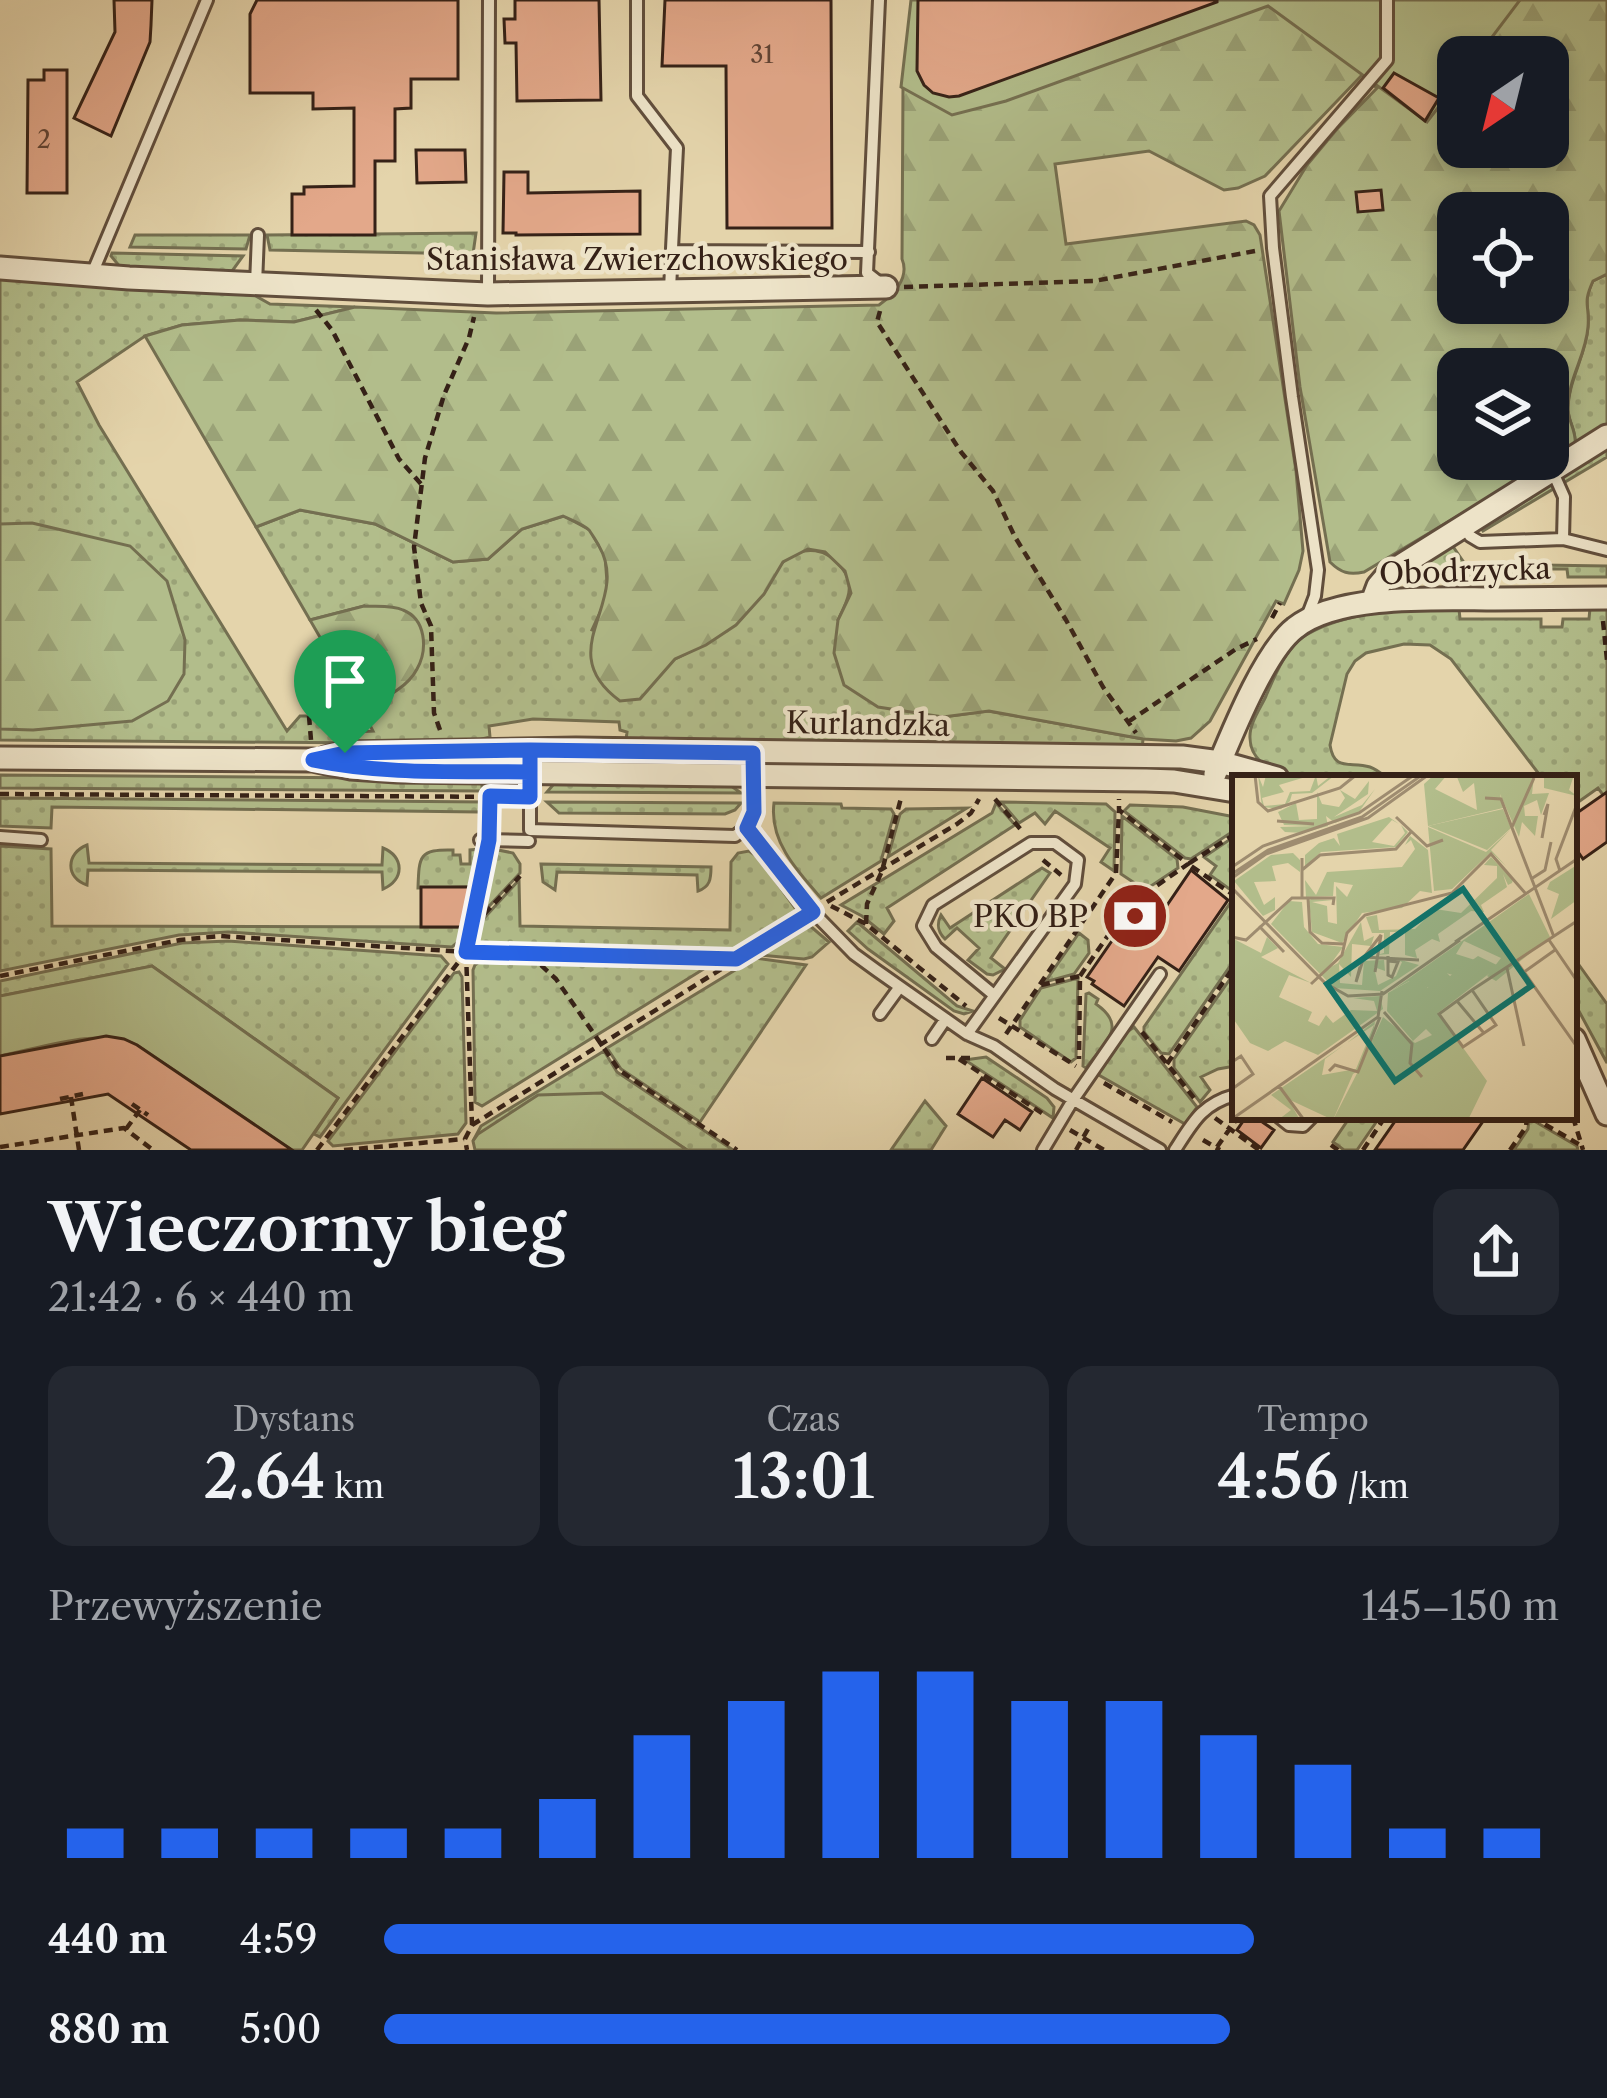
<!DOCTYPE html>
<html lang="pl">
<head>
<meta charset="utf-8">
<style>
	:root { --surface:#171b24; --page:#242831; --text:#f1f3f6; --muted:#9ea1a6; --accent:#2563eb }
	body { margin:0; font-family:"Libre Caslon Text",serif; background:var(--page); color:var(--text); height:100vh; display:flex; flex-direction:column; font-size:45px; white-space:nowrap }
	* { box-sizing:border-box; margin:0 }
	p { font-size:39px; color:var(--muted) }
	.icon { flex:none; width:66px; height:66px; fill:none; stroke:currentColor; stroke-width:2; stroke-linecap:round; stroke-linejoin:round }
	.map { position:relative; height:1150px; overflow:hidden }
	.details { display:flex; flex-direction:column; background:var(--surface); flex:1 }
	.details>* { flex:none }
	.needle { width:78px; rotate:215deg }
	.fabs { position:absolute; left:1437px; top:36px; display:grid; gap:24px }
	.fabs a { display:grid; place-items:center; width:132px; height:132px; border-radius:24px; background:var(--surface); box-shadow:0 6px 18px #0003; font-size:60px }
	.pin { position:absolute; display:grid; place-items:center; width:102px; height:102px; color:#fff; margin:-123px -51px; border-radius:50% 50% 50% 0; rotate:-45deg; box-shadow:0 0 12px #0007 }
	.pin .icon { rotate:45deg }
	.round { display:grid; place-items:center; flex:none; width:126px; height:126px; border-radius:24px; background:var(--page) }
	.overview { display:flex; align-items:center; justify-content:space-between; height:204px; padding:0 48px }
	h1 { font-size:66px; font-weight:600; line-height:90px }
	.stats { display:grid; grid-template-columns:repeat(3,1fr); gap:18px; height:204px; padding:12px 48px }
	.stats div { display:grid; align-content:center; border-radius:24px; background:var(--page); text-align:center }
	.stats b { font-size:60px; font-weight:600 }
	.stats small { font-size:33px; font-weight:400 }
	.stats p { font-size:33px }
	.chart { height:336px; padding:24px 48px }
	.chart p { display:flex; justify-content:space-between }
	.chart svg { width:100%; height:216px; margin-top:12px; stroke:var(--accent); stroke-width:6 }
	ul { padding:0 48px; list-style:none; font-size:39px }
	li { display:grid; grid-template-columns:192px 144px 1fr; align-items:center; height:90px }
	li i { height:30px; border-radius:15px; background:var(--accent) }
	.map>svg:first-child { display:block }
</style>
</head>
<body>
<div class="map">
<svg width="1607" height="1150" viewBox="0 0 1607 1150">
	<defs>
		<pattern id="grass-dots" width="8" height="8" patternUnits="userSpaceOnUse" patternTransform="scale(3)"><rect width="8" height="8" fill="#b2bd8b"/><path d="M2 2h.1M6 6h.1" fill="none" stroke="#9aa277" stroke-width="1.8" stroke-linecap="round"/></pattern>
		<pattern id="forest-firs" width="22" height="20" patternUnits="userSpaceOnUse" patternTransform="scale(3)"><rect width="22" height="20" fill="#b2bd8b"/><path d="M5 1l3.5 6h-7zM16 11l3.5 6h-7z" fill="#9aa277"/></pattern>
	</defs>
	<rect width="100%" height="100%" fill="#e4d4ab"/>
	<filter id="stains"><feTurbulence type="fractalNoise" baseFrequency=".00167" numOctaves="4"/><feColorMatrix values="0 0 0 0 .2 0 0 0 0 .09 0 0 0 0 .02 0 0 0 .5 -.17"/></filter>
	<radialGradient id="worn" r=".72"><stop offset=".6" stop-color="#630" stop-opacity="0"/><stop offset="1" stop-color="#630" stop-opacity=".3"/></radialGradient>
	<path fill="url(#grass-dots)" stroke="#746f51" stroke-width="3" d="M476,233l-3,21 -203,-4 -3,-15z
		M135,235h115l-4,14 -116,-2z
		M112,253l131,3 -13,18 -109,-6 -10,-12z
		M1607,274v183l-124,74 -3,-5 -28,19 13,19 142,2v11h-39l-1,-8h-21l-1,8 -128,1 -4,-6 2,-4 -13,-19 173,-103c2,-15 -6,-22 -7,-36 0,-30 18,-54 20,-83 2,-23 -6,-22 5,-46z
		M0,278l51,1 203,16 16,9 85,3 -61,15 -54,-2 -58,5 -37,11 -68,46 22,43 188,306 13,-15h18l13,17 42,-2 -11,-21 34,-20 -32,-84 -54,14 -54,-93 44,-17 75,14 78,38 35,-3 34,-30 42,-13 26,14 15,26 3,39 -16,35 83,29c33,-15 57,-36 83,-60 12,-11 16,-29 27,-39 20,-15 42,-12 57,8 14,18 5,34 -4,52l105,97 45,-6 155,28 -1,11 -516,-10 1,-8 -7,-2 -1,-8 -86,-3 -44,7 1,11 -8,2 -1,5 -481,-4z
		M1590,608h17v192l-9,-12 -24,17v-27h-32l-91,-119 -21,-14 -26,-1 -38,9 -11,8 -8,13 -17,71c4,27 20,16 40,22 6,2 12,7 17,11 -34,0 -136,12 -137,-40 -1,-14 10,-29 16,-42 9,-21 20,-49 40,-61 45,-26 102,-25 153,-26l1,10h81v8h21l1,-8h26z
		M0,775l482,4v12l-482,-3z
		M561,781l166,2 14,10 -194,-1 6,-7z
		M0,798l485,4 -1,27h-3l-1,-17 -428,-5 -1,21 -51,-2z
		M547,802l194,1 -6,7 -10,4 -166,-1z
		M1001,802l105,2 9,8 -1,59 -13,-9 9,-14 -55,-37 -10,13 -10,-11 -16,10z
		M774,803l67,1 1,4 49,1 3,5 -13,47 -60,37c-24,-27 -52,-57 -47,-95z
		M996,803l19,22 -128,83 7,13 -10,13 -22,-18 -21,-11 151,-92z
		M1130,805l53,2 52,10v13l-44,29 -6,-1 -61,-47z
		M967,808l-79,49 12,-43 6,-5z
		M1122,816l55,43 1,9 -33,22 -24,-16z
		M1235,836v57l-25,-18 6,-9 -12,-9z
		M87,845l2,18 293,2 1,-17c21,8 22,32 0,41l-1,-17 -294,-2 -1,15c-22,-7 -21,-32 0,-40z
		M0,846l51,3 1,77 409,1 9,-40 -52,1c1,-32 1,-39 35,-38v5h7l1,9h9v-14l12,-1 -18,88 -12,10 -224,-15 -49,3 -179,36z
		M493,849l20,4 7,11v9l-42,45z
		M749,851l10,7 39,54 -70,42 -246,-5 -6,-4v-18l43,-47 1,46 210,4 1,-68 7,-9z
		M541,864l170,3c0,12 -1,20 -13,24l-1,-16 -140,-3 -2,18 -12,-8z
		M1042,868l8,5 -59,85 14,11 -12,6 -6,-1 -19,-14 11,-12 -22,-20 -12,11c-7,-7 -9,-14 -4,-24l9,13z
		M1231,902l4,3v54l-66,95 -8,-1 -17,-21v-5z
		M857,922l100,84 16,5 -9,3 -10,-3 -86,-62 -20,-18z
		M809,925l20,17 -17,15 -8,2 -44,-4z
		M1079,933l9,7 1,13 -15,21 -29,8z
		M228,941l213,15 7,8 -128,173 -6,-3 24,-36 -186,-132 -152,30v-15l182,-38z
		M755,958l51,7 -106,157 -79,-53 -14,-21z
		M1574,958l33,46v59l-33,-61z
		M483,959l232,3 -233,144 -7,-4 -2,-132 2,-5z
		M459,972l3,5 4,146 -8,11 -125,12 -5,-5 126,-168z
		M1235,972v94l-17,3 -17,8 9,13 -10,12 -26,-34v-9z
		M1078,978l-2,80 -5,4 -51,-35v-7l21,-32z
		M1089,993l9,6 -2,5c33,23 8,39 -10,64l-3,-2 3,-72z
		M1134,1027l63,80 -12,17 -88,-50 30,-42z
		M604,1051l13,21 116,78h-46l-85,-57 -124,41 -5,7 8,-15z
		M986,1057l61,41 7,9 -1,11 -88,-58z
		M925,1101l21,25 -15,24h-40z
		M1350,1117h25l2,4 -20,29h-13l-11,-8z
		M1529,1118l48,28 1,4h-64l14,-21z"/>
	<path fill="url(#forest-firs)" stroke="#746f51" stroke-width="3" fill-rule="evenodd" d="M912,0h695v274l-14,7c-11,24 -3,23 -5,46 -2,29 -21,53 -20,83 1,14 9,21 7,36l-211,126c-15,3 -23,1 -34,-10l-30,-175 -21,-176 28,-46 30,-36 40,-41 -15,-13 -97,101 -27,12 -14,2 -75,-39 -94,13 11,80 180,-23 8,4 6,10 36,236 7,80 -4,19 -15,34 -8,-3 -66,120 -19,17 -15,3 -33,-2 -154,-28 -46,6 -65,-10 -34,-22 -10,-32 4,-33 13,-27 -6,-22 -20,-19 -17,-3 -25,13 -19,32 -28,31 -30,20 -31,14 -35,40 -20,2c-70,-51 12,-98 -21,-155 -1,-2 -9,-15 -10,-16 -6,-6 -18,-10 -26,-14l-41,13 -34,30 -35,3 -78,-38 -75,-14 -44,17 -111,-191 37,-11 58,-5 54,2 61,-15 141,6 383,-8c14,-10 31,-27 23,-46l1,-173zM1458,57h90v90h-90zM1458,213h90v90h-90zM1458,369h90v90h-90z
		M32,523l98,23 37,35 18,59 -1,34 -16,27 -36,20 -99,9 -33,-1v-205z
		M364,606c12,1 28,-1 39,4 23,9 25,39 14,59 -10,20 -37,31 -55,41l-52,-90z"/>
	<path fill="#b2bd8b" stroke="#746f51" stroke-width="3" d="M911,0h609l-43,57h-19v25l-31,40 -159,-116 -262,95 -54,14 -51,-28z
		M152,966l186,132 -36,52h-10l-155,-105c-38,-18 -96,3 -137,11v-60z
		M602,1093l85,57h-212l-2,-9 5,-7 60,-39z"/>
	<path fill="#e3a88a" stroke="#352117" stroke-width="3" d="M114,0h38l-1,25 -1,17 -39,94 -37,-18 41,-86z
		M257,0h201v79h-47v29l-16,1v52h-20v74h-83v-41h12v-7l50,-1v-78l-41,1v-16h-63v-79z
		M515,0h84l2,100 -84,1 -1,-58h-11l-1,-24h11z
		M665,0h166l1,228h-105l-1,-162h-64z
		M918,0h299v2l-258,94 -10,1 -16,-4 -9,-8 -7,-14z
		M44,70h23v123h-40l1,-113h16z
		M1394,73l45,25 -14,23 -42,-33z
		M416,150h49l1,32 -49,1z
		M504,172h24v21l112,-2v43l-124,1v-2h-13z
		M1381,190l2,20 -25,2 -2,-20z
		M1607,792v50l-24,17 -9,-13v-31z
		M1191,870l37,30 -49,71 -21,-14 -34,49 -32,-22 2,-3 -7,-4 49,-71 21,14z
		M421,887h50l-10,40h-40z
		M106,1036l18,3 13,6 155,105h-101l-83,-56 -108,20v-58z
		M982,1078l50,34 -12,18 -15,-10 -12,17 -35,-23z
		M1246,1117h9l19,13 -13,18 -24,-18z
		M1398,1117h88l-23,33h-88z"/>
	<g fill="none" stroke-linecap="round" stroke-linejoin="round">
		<defs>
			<path id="lane" d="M637,0v96l40,52 -7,141
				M879,0l-12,273 14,11
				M673,251l196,1
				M92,274l115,-274
				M256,284l2,-49
				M488,294l1,-294
				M1463,524l7,12 10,6 83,-3 1,-42 -12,-27
				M1563,539l44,11
				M1307,617l8,-21 3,-26 -26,-173 -19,-149 -3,-52 117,-136v-60
				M530,750v80l205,6c23,-15 19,-37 18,-62
				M747,828l66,84 41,42 22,16 91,64 27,12 61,43 105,61
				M0,837l41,3
				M480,840l49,1
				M880,1014l19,-26
				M967,1034l108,-150 3,-24 -23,-17h-24l-98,62 -10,21 13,21 58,48
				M932,1039l13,-19
				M1279,1117l10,8 14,1 9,-9
				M1043,1150l30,-50 87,-126
				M1175,1150c18,-28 27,-46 60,-55"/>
			<path id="street" d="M0,268l129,10 359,16 398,-7
				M1372,602l6,-16 11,-13 218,-137
				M0,758l313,2 38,8 46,3 749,9 28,1 61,10
				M325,758l20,-5 231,-4 606,8 38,5 57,16
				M1215,774c16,-38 49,-122 80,-146 43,-35 147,-29 200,-29 37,0 75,-1 112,-1
				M1574,1039l33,75"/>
		</defs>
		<use href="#lane" stroke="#614e3c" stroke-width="16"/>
		<use href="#street" stroke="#614e3c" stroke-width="27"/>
		<path stroke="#352117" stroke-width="4.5" stroke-dasharray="9 6" stroke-linecap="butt" d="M904,287l190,-6 161,-30
			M316,310l16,20 67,129 22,25
			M880,311l-3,11 84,130 32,39 22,46 51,83 37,67 33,46
			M1272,618l8,-15
			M1603,621l4,39
			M309,716l2,24
			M1128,722l108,-73 21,-10
			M440,730l-6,-17 -3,-87 -10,-23 -7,-56 11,-89 19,-63 25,-57 5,-21
			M0,794l516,3
			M995,799l27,32
			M490,822v-24
			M1235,834l-47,30 47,32
			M1043,860l18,15
			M827,902l130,-78 14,-11 8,-14
			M831,906l35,18 100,82
			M866,924l1,-20 15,-33 19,-73
			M474,925l46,-49
			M466,952l6,173 -7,14 2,11
			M530,955l26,24 63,91 118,80
			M0,976l180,-36 40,-4 246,16 271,7
			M1080,976l38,-55 31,-30 39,-27 -69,-54v-11
			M1041,985l39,-9 -1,83
			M999,1018l77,48
			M1142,1032l52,66
			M1006,1034l110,-161 3,-63
			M946,1058h29
			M959,1059l86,56
			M1167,1064l68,-99
			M1104,1083l68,39
			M71,1097l8,53
			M60,1099l23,-5
			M132,1104l16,11
			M1532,1117l50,29
			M1573,1117l10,33
			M1215,1118l44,32
			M472,1125l326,-204
			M126,1129l14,-19
			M1070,1130l34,20
			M1203,1140l17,10
			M1331,1145l7,5
			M0,1147l124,-19 29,22
			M1217,1147l21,-30
			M317,1150l149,-198 20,-95
			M344,1150l120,-11
			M1076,1150l12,-21
			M1363,1150l22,-33
			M1510,1150l16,-23 1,-10"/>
		<use href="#lane" stroke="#ede3c8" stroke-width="10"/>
		<use href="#street" stroke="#ede3c8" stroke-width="21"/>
	</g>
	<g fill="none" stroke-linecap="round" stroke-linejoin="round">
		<defs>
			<path id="route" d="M345,753l185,-3v47l-40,-1 -1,44 -23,112 270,7 77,-47 -66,-84 7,-16 -1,-59 -223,-3v22c-72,-1 -146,3 -217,-12l32,-7"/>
		</defs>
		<use href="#route" stroke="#fff" stroke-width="24"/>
		<use href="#route" stroke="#2563eb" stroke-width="15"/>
	</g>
	<defs>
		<symbol id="bank-disc" viewBox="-11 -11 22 22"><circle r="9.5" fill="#8f2418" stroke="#ede3c8"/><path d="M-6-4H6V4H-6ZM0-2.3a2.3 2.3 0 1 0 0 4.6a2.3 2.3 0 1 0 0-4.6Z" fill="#fff"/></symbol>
	</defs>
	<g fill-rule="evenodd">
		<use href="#bank-disc" x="1097" y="878" width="76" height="76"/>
	</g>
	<g text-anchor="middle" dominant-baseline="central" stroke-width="9" stroke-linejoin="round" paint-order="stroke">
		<g font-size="24" fill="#604334">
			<text x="762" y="54">31</text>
			<text x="44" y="139">2</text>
		</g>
		<g font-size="30" fill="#352117" stroke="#ede3c8">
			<text x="637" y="259">Stanisława Zwierzchowskiego</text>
			<text transform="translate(1465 571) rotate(-2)">Obodrzycka</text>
			<text transform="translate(868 724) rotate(1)">Kurlandzka</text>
		</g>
		<g font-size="30" fill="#352117" stroke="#ede3c8" text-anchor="end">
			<text x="1088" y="916">PKO BP</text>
		</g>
	</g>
	<g transform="translate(1232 775)">
		<rect width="345" height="345" fill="#e4d4ab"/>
		<path d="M26,0l5,12 3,-12 43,1 -30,9 5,7 -22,6 2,8 21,-2 5,-12 20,-1 6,-16 2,11 14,-11 15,4 -13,-3 -22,17 -20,1 -2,7 -9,8 -19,-2zM202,0h13l-12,14 42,21 -3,-27 -11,9 -6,-15 117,-2 -5,15 8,6 -33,-8v-11l-10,-1 -2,18 17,-1 -8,22 -4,-15 -13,6 1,10h13l-3,20 -13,-14 -3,15 -19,-43 3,14 -75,18 -4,-42zM137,6l-1,13 -34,23 28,-12 13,-16 -16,23 -24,11 -9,-7 2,10 -25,7 -18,-1 -5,-5 35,-1 -31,-1 -6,-13 18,-9 3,17 18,-1v-27l5,12 17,3 6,-9 -5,-8 15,9zM157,42l10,7 -7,-4 -20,22 22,4 11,-13 -4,-8 7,7 -12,15 -75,5 -16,15v-12l14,-12 15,-5 6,8 -3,-12zM196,52l58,25 24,-22 -19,20 15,16 -15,-14 -39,37 -18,2zM178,61l18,14 4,43 -12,-2 -18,17 -40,5 -20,30 -30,-11 -3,-31 2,-2 22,1 -21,2 15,4 1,16 9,2 -1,-38 11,11 6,-12 -19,-3 -1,14 -27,1 -1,-17 11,15 11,-23 75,-5 13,-18 -4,-9 -6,5zM61,78l7,7v12l-12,-9 -16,3 4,15 -22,1 10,23 11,-8v13l-12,6 -29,-35 37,-26zM259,82l22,23 -1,3 -4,2 -5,-11 4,13 -26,18 3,7 -13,-1 -33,23 2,8 -8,-3 -17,11 2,8 -12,-3v-23h-15l-1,22 -12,1 7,-2v-20h-12l-6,-16 11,-2 2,15 36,-1 20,-20 26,4 36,-35v-12l-13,-1zM297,119l21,43 -54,44 -9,-5 14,-18 -37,-17 -8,13 19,6 -22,15 -18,-5 -6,18 -20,-7 -18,10zM57,126l13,1 2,25 14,17 25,3 -16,22 11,-6 23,-41 3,19 10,-5 -3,10 -19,-2 -1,33 -12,-13 1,19 22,2 2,-24 20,-1 1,11 -11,-4 4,18 18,-9 6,-14 -12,-5 29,8 -39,26 -46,-3 -63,-64zM35,162l11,11 -17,9 50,26 -22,-8 -10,22 33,15 -4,9 11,5 7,-11 7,8 18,-13 26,1 -3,-10 -21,-3 27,-2 3,13 -65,46 -33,-14 -17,10 -18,-8 -18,-26v-79l29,15zM143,246l-3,20 8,15 -27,18 -20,46 -45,-21 12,21h-22l13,-10 -20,-15 73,-50 -19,14 -3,16 34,-6 18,-44 -27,18z" fill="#b2bd8b"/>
		<path d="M345,90v35l-26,19 8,-25 -12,-5 3,-7zM281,133v23l-25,16 -11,-4v-10zM246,181l21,10 -61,47 49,68 -19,39h-135l37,-72 10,9 -8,-16 11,-24 32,26 17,-8 -6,-6 -13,12 -26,-30 1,-18 27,-15 13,10 9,-25 13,13z" fill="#b2bd8b"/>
		<path d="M271,34l8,19 -24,22 -59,-24zM212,257l29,30 -22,45 -34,13 -47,-10 -5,-9 37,-22 1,-19h20z" fill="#b2bd8b"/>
		<path fill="none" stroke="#9e8c70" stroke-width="3" d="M23,0l3,27 10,9 72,-23 16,-13M253,23l16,1 53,138M164,42l31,29 16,-6M45,46l37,3M280,52l22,-49M310,63l6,-34 -4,11M70,83v39M0,92l31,-21 96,-33 55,-38M70,95l18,-15 76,-6 15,-17M328,96l-4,-12 21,-55M0,99l36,-24 94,-33 60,-42M0,103l34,-24 102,-36 60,-43M299,104l14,-9 6,-28M0,113l93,95 23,13 35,-2 77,-54M76,123l2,34 12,11 22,1M27,151l25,26M0,162l14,3 46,-42h42l-1,7M317,165l28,41M223,167l122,-83M156,181v19l4,2 6,-15 -10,-1M132,182l17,-22 -6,37M285,187l60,85M128,192l-4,15 8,-25 55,3M275,193l17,78M292,197l31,-22M79,209l31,-29 5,-22 18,-18 87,-22 39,-39 35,40M240,215l24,35 -33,22 -24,-33 33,-24 105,-69M225,226l26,31M152,237l28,32 -2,19 12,14M0,287l9,-6 12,18 -21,15M97,296l6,-6 23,7 22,-55M47,311l25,34M0,344l146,-102 4,-26"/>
		<path fill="#0f766e" fill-opacity="0.15" stroke="#0f766e" stroke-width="6" d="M231,114l68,97 -136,95 -68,-97z"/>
		<rect width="345" height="345" fill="none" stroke="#352117" stroke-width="6"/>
	</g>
	<rect width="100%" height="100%" filter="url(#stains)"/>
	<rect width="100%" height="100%" fill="url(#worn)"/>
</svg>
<div class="fabs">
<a><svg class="needle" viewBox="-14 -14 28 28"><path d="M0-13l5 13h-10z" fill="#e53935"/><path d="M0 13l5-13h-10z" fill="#9ea1a6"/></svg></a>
<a><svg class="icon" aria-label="locate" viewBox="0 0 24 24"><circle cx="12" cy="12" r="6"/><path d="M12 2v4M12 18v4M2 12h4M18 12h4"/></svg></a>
<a><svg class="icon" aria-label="layers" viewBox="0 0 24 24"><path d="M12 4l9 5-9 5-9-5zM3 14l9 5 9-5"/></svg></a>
</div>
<div class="pin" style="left:345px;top:753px;background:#1e9e55"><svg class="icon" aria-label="arrive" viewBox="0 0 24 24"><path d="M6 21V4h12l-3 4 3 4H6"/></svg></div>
</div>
<section class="details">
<div class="overview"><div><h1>Wieczorny bieg</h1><p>21:42 · 6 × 440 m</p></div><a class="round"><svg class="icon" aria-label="share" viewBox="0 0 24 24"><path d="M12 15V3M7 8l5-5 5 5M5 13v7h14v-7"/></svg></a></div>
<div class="stats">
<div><p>Dystans</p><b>2.64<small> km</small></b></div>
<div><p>Czas</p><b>13:01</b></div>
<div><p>Tempo</p><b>4:56<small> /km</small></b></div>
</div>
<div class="chart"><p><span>Przewyższenie</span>145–150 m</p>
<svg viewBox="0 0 160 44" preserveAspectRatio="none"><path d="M5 44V38M15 44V38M25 44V38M35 44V38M45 44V38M55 44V32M65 44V19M75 44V12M85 44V6M95 44V6M105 44V12M115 44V12M125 44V19M135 44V25M145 44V38M155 44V38"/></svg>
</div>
<ul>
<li><b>440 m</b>4:59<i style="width:74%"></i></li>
<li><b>880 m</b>5:00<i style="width:72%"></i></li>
</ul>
</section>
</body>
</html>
